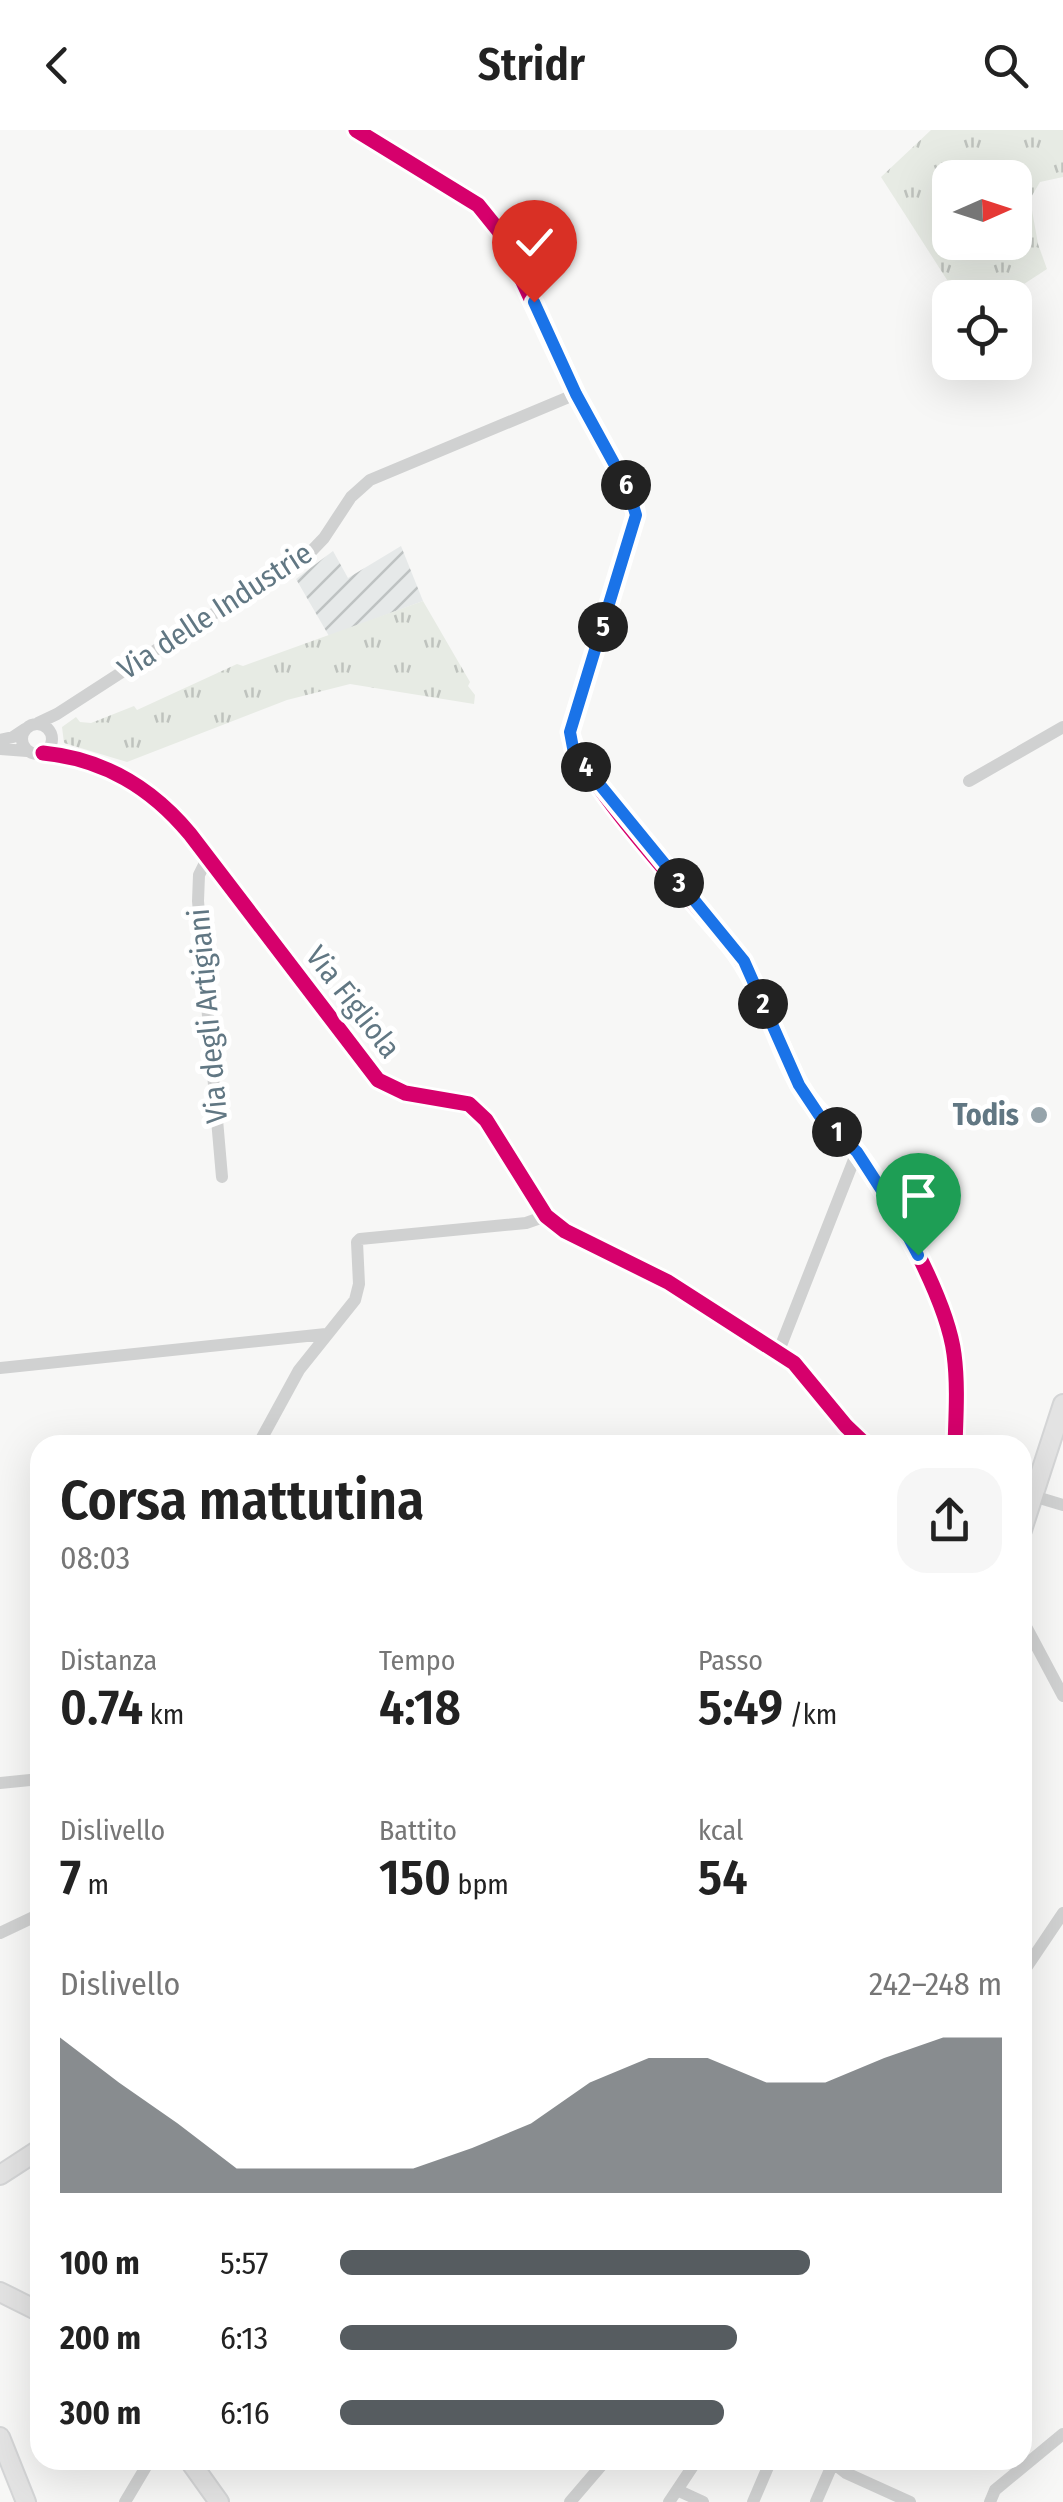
<!DOCTYPE html>
<html lang="it">
<head>
<meta charset="utf-8">
<style>
	:root { --surface:#fff; --page:#f6f6f6; --text:#222; --muted:#767676; --accent:#565c60 }
	body { margin:0; font-family:"Fira Sans Condensed",sans-serif; background:var(--page); color:var(--text); height:100vh; display:flex; flex-direction:column; font-size:38px; white-space:nowrap }
	* { box-sizing:border-box; margin:0 }
	p { font-size:32px; color:var(--muted) }
	.icon { flex:none; width:55px; height:55px; fill:none; stroke:currentColor; stroke-width:2; stroke-linecap:round; stroke-linejoin:round }
	.map { position:relative; flex:1; overflow:hidden }
	.panel { position:absolute; left:30px; top:1305px; width:1002px; height:1035px; display:flex; flex-direction:column; background:var(--surface); border-radius:30px; box-shadow:0 10px 40px #0002 }
	.panel>* { flex:none }
	.needle { width:65px; rotate:87deg }
	.fabs { position:absolute; left:932px; top:30px; display:grid; gap:20px }
	.fabs a { display:grid; place-items:center; width:100px; height:100px; border-radius:20px; background:var(--surface); box-shadow:0 10px 40px #0002; font-size:50px }
	.pin { position:absolute; display:grid; place-items:center; width:85px; height:85px; color:#fff; margin:-102px -42px; border-radius:50% 50% 50% 0; rotate:-45deg; box-shadow:0 0 10px #0007 }
	.pin .icon { rotate:45deg }
	.km { position:absolute; width:50px; height:50px; margin:-25px; border-radius:50%; background:#222; color:#fff; font-size:28px; line-height:50px; text-align:center }
	.round { display:grid; place-items:center; flex:none; width:105px; height:105px; border-radius:30px; background:var(--page) }
	.summary { display:flex; align-items:center; justify-content:space-between; height:170px; padding:0 30px }
	h1 { font-size:55px; font-weight:600; line-height:75px }
	.stats { display:grid; grid-template-columns:repeat(3,1fr); gap:15px; height:170px; padding:10px 30px }
	.stats div { display:grid; align-content:center }
	.stats b { font-size:50px; font-weight:600 }
	.stats small { font-size:28px; font-weight:400 }
	.stats p { font-size:28px }
	.chart { height:280px; padding:20px 30px }
	.chart p { display:flex; justify-content:space-between }
	.chart svg { width:100%; height:180px; margin-top:10px; fill:var(--accent); opacity:.7 }
	ul { padding:0 30px; list-style:none; font-size:32px }
	li { display:grid; grid-template-columns:160px 120px 1fr; align-items:center; height:75px }
	li i { height:25px; border-radius:12px; background:var(--accent) }
	header { display:flex; justify-content:space-between; align-items:center; height:130px; padding:0 30px; background:var(--surface); font-size:45px; font-weight:600 }
	.map>svg:first-child { display:block }
</style>
</head>
<body>
<header><svg class="icon" aria-label="back" viewBox="0 0 24 24"><path d="M15 5l-7 7 7 7"/></svg>Stridr<svg class="icon" aria-label="search" viewBox="0 0 24 24"><circle cx="10" cy="10" r="6"/><path d="M15 15l6 6"/></svg></header>
<div class="map">
<svg width="1063" height="2372" viewBox="0 0 1063 2372">
	<defs>
		<pattern id="industrial-furrows" width="10" height="10" patternUnits="userSpaceOnUse" patternTransform="scale(2.5)"><rect width="10" height="10" fill="#e6e9e9"/><path d="M-1 1l2-2M0 10L10 0M9 11l2-2" fill="none" stroke="#bec2c2"/></pattern>
		<pattern id="grass-tufts" width="24" height="20" patternUnits="userSpaceOnUse" patternTransform="scale(2.5)"><rect width="24" height="20" fill="#e7ebe4"/><path d="M3 7l-1-3M5 7V3M7 7l1-3M15 17l-1-3M17 17v-4M19 17l1-3" fill="none" stroke="#bfc3be"/></pattern>
	</defs>
	<rect width="100%" height="100%" fill="#f7f7f6"/>
	<path fill="url(#industrial-furrows)" d="M401,416l22,55 -94,35 -33,-57 37,-28 15,27z"/>
	<path fill="url(#grass-tufts)" fill-rule="evenodd" d="M931,0h132v47l-23,5 -10,17 8,45 9,25 -43,28h-46l-77,-120zM950,48h65v64h-65z
		M423,471l47,81 -2,4 7,9 -1,9 -124,-20 -63,16 -160,62 -63,-19 -2,-16 14,-10 4,5 11,1 43,-17 3,4 100,-46 6,2z"/>
	<g fill="none" stroke-linecap="round" stroke-linejoin="round">
		<defs>
			<path id="secondary" d="M1022,1400l41,-126
				M0,2045l40,-26
				M0,2162l40,20
				M0,2307l26,65
				M189,2330l30,42"/>
		</defs>
		<use href="#secondary" stroke="#d4d5d6" stroke-width="22"/>
		<path stroke="#d0d1d1" stroke-width="12" d="M356,0l122,75 21,26 77,163 56,102 4,19 -66,217c6,43 125,171 159,212 34,41 45,96 71,142 16,28 41,44 59,69 33,45 88,144 95,199 4,30 2,61 1,91
			M38,593l19,-9 136,-88 108,-64 23,-24 27,-41 19,-17 206,-86
			M22 609a15 15 0 1 1 30 0a15 15 0 1 1-30 0Z
			M0,610l13,-3 12,-8
			M0,619l27,2
			M43,623c61,6 108,34 147,81l188,246 27,13 64,11 17,16 60,96 19,15 103,51 126,81 52,63 20,19
			M969,651l94,-54
			M208,727l-9,18 -1,26 24,276
			M778,1223l79,-201
			M0,1238l326,-34
			M258,1315l41,-75 56,-70 4,-16 -2,-42 3,-3 166,-16 20,-7
			M1033,1366l30,9
			M1022,1489l41,77
			M0,1653l40,-4
			M0,1803l40,-19
			M1022,1844l41,-61
			M829,2330l17,13 64,29
			M677,2360l26,12
			M125,2372l25,-42
			M570,2372l36,-42
			M669,2372l28,-42
			M753,2372l18,-42
			M816,2372l17,-39
			M990,2372l5,-12 68,-56"/>
		<use href="#secondary" stroke="#e3e3e3" stroke-width="18"/>
		<defs>
			<path id="cycleway" d="M356,0l122,75 21,26 77,163 56,102 4,19 -66,217c6,43 125,171 159,212 34,41 45,96 71,142 16,28 41,44 59,69 33,45 88,144 95,199 4,30 2,61 1,91
				M43,623c61,6 108,34 147,81l188,246 27,13 64,11 17,16 60,96 19,15 103,51 126,81 52,63 20,19"/>
		</defs>
		<use href="#cycleway" stroke="#fff" stroke-width="21"/>
		<use href="#cycleway" stroke="#d6006c" stroke-width="15"/>
	</g>
	<g fill="none" stroke-linecap="round" stroke-linejoin="round">
		<defs>
			<path id="route" d="M534,172l42,92 52,95 8,26 -66,217 3,16 14,21 157,192 55,124 20,30 38,37 33,51 28,52"/>
		</defs>
		<use href="#route" stroke="#fff" stroke-width="20"/>
		<use href="#route" stroke="#1a73e8" stroke-width="12"/>
	</g>
	<circle fill="#96a4ab" stroke="#fff" stroke-width="4" cx="1039" cy="985" r="10"/>
	<g text-anchor="middle" dominant-baseline="central" stroke-width="10" stroke-linejoin="round" paint-order="stroke">
		<g font-size="30" fill="#617783" stroke="#fff">
			<text transform="translate(215 481) rotate(-33)">Via delle Industrie</text>
			<text transform="translate(353 872) rotate(52)">Via Figliola</text>
			<text transform="translate(208 886) rotate(-95)">Via degli Artigiani</text>
		</g>
		<g font-size="30" font-weight="bold" fill="#617783" stroke="#fff" text-anchor="end">
			<text x="1019" y="985">Todis</text>
		</g>
	</g>
</svg>
<div class="fabs">
<a><svg class="needle" viewBox="-14 -14 28 28"><path d="M0-13l5 13h-10z" fill="#e53935"/><path d="M0 13l5-13h-10z" fill="#767676"/></svg></a>
<a><svg class="icon" aria-label="locate" viewBox="0 0 24 24"><circle cx="12" cy="12" r="6"/><path d="M12 2v4M12 18v4M2 12h4M18 12h4"/></svg></a>
</div>
<div class="pin" style="left:918px;top:1125px;background:#1e9e55"><svg class="icon" aria-label="arrive" viewBox="0 0 24 24"><path d="M6 21V4h12l-3 4 3 4H6"/></svg></div>
<div class="pin" style="left:534px;top:172px;background:#d93025"><svg class="icon" aria-label="check" viewBox="0 0 24 24"><path d="M5 12l5 5 9-10"/></svg></div>
<b class="km" style="left:837px;top:1002px">1</b>
<b class="km" style="left:763px;top:874px">2</b>
<b class="km" style="left:679px;top:753px">3</b>
<b class="km" style="left:586px;top:637px">4</b>
<b class="km" style="left:603px;top:497px">5</b>
<b class="km" style="left:626px;top:355px">6</b>
<section class="panel">
<div class="summary"><div><h1>Corsa mattutina</h1><p>08:03</p></div><a class="round"><svg class="icon" aria-label="share" viewBox="0 0 24 24"><path d="M12 15V3M7 8l5-5 5 5M5 13v7h14v-7"/></svg></a></div>
<div class="stats">
<div><p>Distanza</p><b>0.74<small> km</small></b></div>
<div><p>Tempo</p><b>4:18</b></div>
<div><p>Passo</p><b>5:49<small> /km</small></b></div>
</div>
<div class="stats">
<div><p>Dislivello</p><b>7<small> m</small></b></div>
<div><p>Battito</p><b>150<small> bpm</small></b></div>
<div><p>kcal</p><b>54</b></div>
</div>
<div class="chart"><p><span>Dislivello</span>242–248 m</p>
<svg viewBox="0 0 160 44" preserveAspectRatio="none"><path d="M0 44V6L10 17L20 27L30 38L40 38L50 38L60 38L70 33L80 27L90 17L100 11L110 11L120 17L130 17L140 11L150 6L160 6V44z"/></svg>
</div>
<ul>
<li><b>100 m</b>5:57<i style="width:71%"></i></li>
<li><b>200 m</b>6:13<i style="width:60%"></i></li>
<li><b>300 m</b>6:16<i style="width:58%"></i></li>
</ul>
</section>
</div>
</body>
</html>
